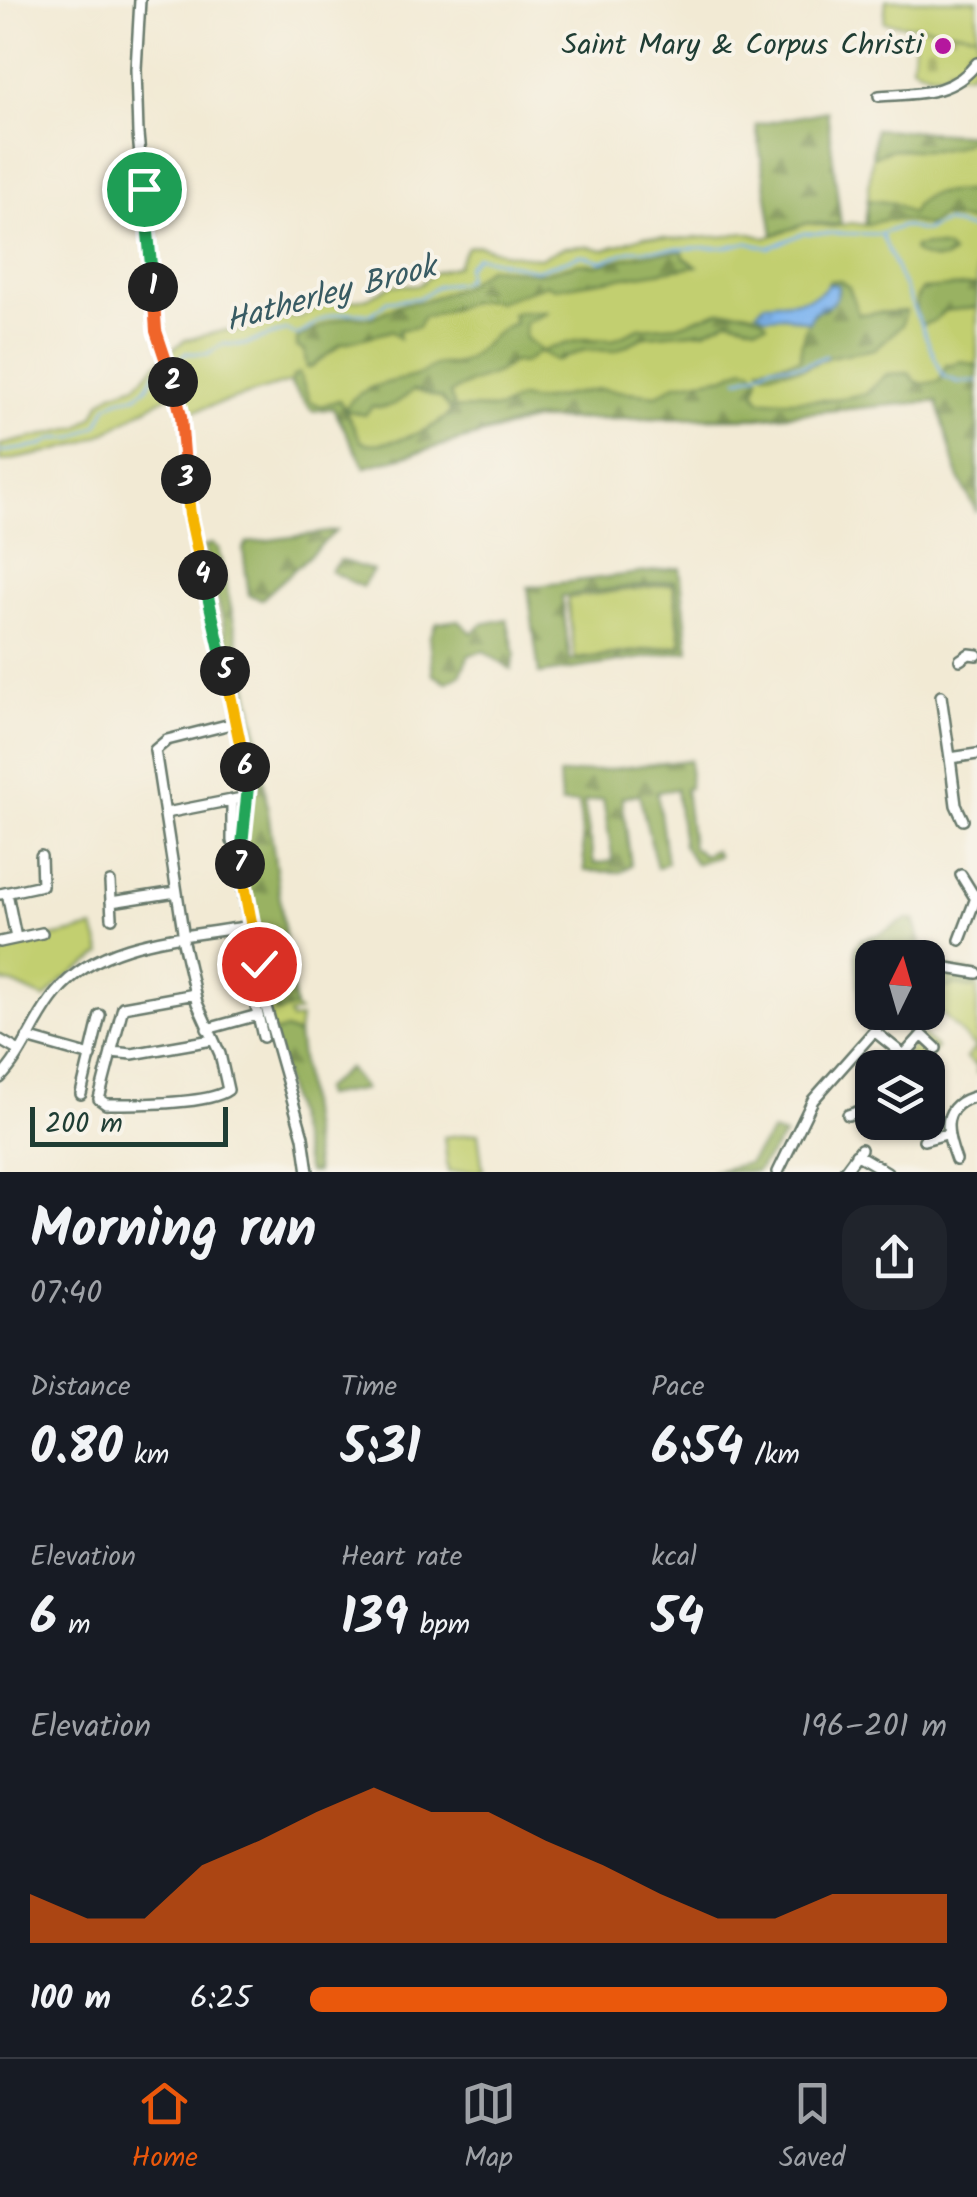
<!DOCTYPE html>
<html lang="en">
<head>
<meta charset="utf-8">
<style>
	:root { --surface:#171b24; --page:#20242c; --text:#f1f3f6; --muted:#9ea1a6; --line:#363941; --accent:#ea580c }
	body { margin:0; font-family:Kalam,sans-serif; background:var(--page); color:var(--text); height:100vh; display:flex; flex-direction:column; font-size:38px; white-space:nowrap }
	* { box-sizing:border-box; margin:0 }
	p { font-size:32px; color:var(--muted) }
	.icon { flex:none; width:55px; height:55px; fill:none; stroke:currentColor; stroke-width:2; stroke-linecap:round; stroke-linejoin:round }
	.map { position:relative; height:1172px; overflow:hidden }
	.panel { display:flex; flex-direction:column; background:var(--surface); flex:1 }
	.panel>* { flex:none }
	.needle { width:65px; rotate:5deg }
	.buttons { position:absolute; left:855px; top:940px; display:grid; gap:20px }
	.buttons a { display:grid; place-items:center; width:90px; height:90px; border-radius:20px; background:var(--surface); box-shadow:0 2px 8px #0004; font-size:50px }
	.scale { position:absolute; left:30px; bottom:25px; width:198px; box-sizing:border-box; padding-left:10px; border:5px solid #1f3d34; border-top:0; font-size:28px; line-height:35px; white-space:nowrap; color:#1f3d34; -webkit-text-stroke:8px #f7f3e8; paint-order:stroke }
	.pin { position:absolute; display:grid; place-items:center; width:85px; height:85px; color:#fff; margin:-42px; border:5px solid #fff; border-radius:50%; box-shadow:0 2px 10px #0007 }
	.km { position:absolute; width:50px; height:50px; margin:-25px; border-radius:50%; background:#222; color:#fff; font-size:28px; line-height:50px; text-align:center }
	.round { display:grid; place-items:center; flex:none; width:105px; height:105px; border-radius:30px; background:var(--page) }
	.headline { display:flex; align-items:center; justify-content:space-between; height:170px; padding:0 30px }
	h1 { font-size:55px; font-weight:700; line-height:75px }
	.metrics { display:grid; grid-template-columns:repeat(3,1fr); gap:15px; height:170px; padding:10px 30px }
	.metrics div { display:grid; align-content:center }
	.metrics b { font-size:50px; font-weight:700 }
	.metrics small { font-size:28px; font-weight:400 }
	.metrics p { font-size:28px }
	.chart { height:280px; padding:20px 30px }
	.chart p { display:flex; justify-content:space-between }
	.chart svg { width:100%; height:180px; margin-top:10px; fill:var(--accent); opacity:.7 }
	ul { padding:0 30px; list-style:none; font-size:32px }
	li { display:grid; grid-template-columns:160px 120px 1fr; align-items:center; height:75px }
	li i { height:25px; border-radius:12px; background:var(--accent) }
	.tab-bar { display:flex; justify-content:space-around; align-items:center; height:140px; border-top:2px solid var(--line); background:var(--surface); font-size:28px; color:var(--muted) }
	.tab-bar a { display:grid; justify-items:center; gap:5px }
	.tab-bar .active { color:var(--accent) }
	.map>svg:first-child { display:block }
</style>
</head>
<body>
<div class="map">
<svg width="977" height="1172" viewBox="0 0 977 1172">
	<defs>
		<pattern id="forest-firs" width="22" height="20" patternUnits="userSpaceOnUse" patternTransform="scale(2.5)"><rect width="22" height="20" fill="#99b262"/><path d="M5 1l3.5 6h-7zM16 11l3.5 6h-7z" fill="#7c9252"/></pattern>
		<pattern id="cemetery-stones" width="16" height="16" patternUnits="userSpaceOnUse" patternTransform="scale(2.5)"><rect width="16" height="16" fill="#c2cf70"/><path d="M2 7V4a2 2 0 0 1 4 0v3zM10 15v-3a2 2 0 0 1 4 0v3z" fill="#9da95d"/></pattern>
		<pattern id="water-ripples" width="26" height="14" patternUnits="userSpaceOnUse" patternTransform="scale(2.5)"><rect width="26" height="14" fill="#81b6ef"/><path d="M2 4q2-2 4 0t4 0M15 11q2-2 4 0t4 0" fill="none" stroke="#6995c2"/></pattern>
	</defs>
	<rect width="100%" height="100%" fill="#f7f3e8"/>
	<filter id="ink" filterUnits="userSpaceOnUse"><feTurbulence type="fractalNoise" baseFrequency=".01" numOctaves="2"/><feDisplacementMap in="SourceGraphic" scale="20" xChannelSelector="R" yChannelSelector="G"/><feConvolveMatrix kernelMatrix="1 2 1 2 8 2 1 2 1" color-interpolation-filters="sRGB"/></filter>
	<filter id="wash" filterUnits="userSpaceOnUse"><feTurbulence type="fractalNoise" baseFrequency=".0048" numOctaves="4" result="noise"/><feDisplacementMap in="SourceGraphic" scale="40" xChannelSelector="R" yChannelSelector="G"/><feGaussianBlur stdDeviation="2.25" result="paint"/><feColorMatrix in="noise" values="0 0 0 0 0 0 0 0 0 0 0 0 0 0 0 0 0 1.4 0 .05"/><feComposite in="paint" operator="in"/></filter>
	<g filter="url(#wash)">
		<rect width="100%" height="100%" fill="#f2ead4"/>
		<path fill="#c2cf70" stroke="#708652" stroke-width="2.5" d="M886,0h91v34l-93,-12z
			M875,129l102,6v374l-7,-8 -33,-99h-24l-155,16 -223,2 -170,47 -32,-59 -21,3 -18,-27 -5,-2 -108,33 -5,-22c-32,12 -58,37 -91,49 -26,10 -57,14 -85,20v-17l79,-18 15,-11 6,-13 12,-10 24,-8 28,-29 21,-16 42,-10 14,1 42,-14 16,1 22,-13 47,-7 24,-13h27l15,-12 23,-7 10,-19 12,-2 24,8 37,5 25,-11 21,-1 18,4 40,-14 32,3 52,-3 15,-4 23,6 42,-15 25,4 18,-4 14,2z
			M673,584l8,61 -106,14 -8,-61z
			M94,928l8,26 -39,26 -18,19 -30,-14 -15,-4v-33z
			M259,964l8,1 9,47 19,-4 4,4 -10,3 2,5 9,-2 -2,17 -13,-5 -13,3z
			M947,968l30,5v102l-1,-9 -10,-8 9,-10 -47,-49v-22z
			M922,1035l14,13 -14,19 -28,1z
			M478,1133l5,38 -35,1 -4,-35z"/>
		<path fill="url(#forest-firs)" stroke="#5c784b" stroke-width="2.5" fill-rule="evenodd" d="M827,111l14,114 -33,-2 -35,12 -17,-110z
			M875,129l102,6c-22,19 -53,15 -80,14 -8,0 -17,5 -24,8z
			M977,189v33l-37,-5 -12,9c-19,-6 -43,-9 -62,-1l2,-25 26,3 17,11c12,-30 41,-18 66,-25z
			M927,245l19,3 6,6c-10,10 -28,5 -39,-3l1,-4z
			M683,251l1,6 13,9 -143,22 -7,-4 -49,18c-27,-8 -50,13 -75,15l-5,10 -19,3v8l-8,-7 -50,13 -29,23 -5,1 -3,-17 -7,-4v-8l33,-17 20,-6 21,2 31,-14 22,-3 40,-15 25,-19 52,6 39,-10 16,2 46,-11z
			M839,280l10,7 9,27 48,-3 -4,14 -27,24 -46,8 -25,11 -41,4 -3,-5 40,-8c1,-16 4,-37 17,-48l8,-1 12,-15 1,-10 -10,-1 2,-3z
			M977,285v22l-33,4 -10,10 -13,4c-7,-12 -9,-25 2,-36z
			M719,311c17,0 39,-3 48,13l-11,2 -27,-7 -24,12 -59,5 -31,15 -31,-1 -27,11 -14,-8 3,-4 37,-10 29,1 27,-12 39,-3z
			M519,312h30l-24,11v15l16,13 -18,12 -11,-1c-18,18 -43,16 -62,32l5,14 44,1 21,-11 16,3 62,-12 59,6 19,-11 50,-8 19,-9 7,2 7,8 -4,15 5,8h70l35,-6 22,-20 22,-1 6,8 8,3 17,-3 6,-16 17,-4 14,5v147l-19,-37 -21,-75 -180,16 -225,2 -167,48 -32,-59 -21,3 -21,-26 2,-9 6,-3 11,28 11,5 18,-6 6,9c13,-24 45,-26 70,-33 8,-2 13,-8 21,-11 8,-3 15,1 23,-2 23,-10 33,-33 56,-40l-3,-9zM414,390l27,8 10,13c-11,18 -70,39 -89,31l-17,-32 20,5 7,-9c20,5 27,-6 42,-16z
			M336,531l-74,68 -13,-4 -6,-45 4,-7z
			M211,544l7,4 38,176 39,284 -19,5 -9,-48 -8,-1 -17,-78 7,-99 -26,-166 -19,-74z
			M340,560l33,11 -11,16 -32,-16z
			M680,568l9,83 -150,23 -11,-87zM675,581l8,66 -113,14 -8,-65z
			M507,619l8,35 -4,16 -27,-19 -15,4 -9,20 -13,7 -14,-7 -4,-37 8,-15 21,-3 14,13 10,-9z
			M690,760l-1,28 -4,1 7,58 12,8 10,-5 4,6 -23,8 -12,-19 -7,-56 -19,3 10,71 -10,5 -18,-74 -17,3 9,68 -10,7 -36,-1 -6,-68 -18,1 -2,-29zM603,799l10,62 -19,3 -10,-62z
			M907,919l7,1 7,22 -6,15 -43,1 1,55 -7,8 -5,-2 -6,-72 6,-8 18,-5z
			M947,976h21l7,5 -2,7 -17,-3 -15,4 -1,11 -6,6 -6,-7 6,-9 -4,-5z
			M285,1030l13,5 18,137h-8l-36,-139z
			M348,1068l16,21 -40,7 -2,-6z
			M772,1132l12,4 -27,35 -46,1 37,-9z"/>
		<path fill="url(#cemetery-stones)" stroke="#708652" stroke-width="2.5" d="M916,25l61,9v29l-7,10 -40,1 -18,-8z"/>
		<path fill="url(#water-ripples)" stroke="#507a92" stroke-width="2.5" d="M828,284l10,1c1,17 -10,22 -24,27l-5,10 -25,-6 -18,1 -9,-6 8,-8c21,-3 51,1 63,-19z"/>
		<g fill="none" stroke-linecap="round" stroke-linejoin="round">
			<path stroke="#81b6ef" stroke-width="2.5" d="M882,236l61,140 15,6 19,-1
				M171,364l16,-11 20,1 16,-10 20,1 44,-15 9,5c11,-3 14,-8 23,-14 15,-10 36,-9 53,-7l15,-13 32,-3 19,-12 24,-4 4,-4 1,-12 10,-10 60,14 44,-15 21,6 30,-11 94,-3 22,-5 20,6 36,-15 77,1 21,-8 22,5 21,-9 32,9
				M738,379l18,-5 15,-9h33l22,-9
				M0,452l40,-6 13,-7 21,-1 24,-13 9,-19 12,-7 16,-3 11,-8 10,-16 8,-4"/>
		</g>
	</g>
	<g filter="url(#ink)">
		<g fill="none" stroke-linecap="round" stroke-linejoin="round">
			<defs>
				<path id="minor" d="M140,0l-4,69 2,65 18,197 21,61 13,123 48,210 11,62 -8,51 1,48 24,121 37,130 5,35
					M879,96c38,-3 73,0 98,-33
					M960,660l9,-6 8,1
					M941,696l9,62 27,-4
					M950,758l6,47 7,15
					M166,813l71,-14
					M232,841v-41
					M961,875l13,21
					M110,882l2,36
					M7,893l9,45
					M0,894l42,-9 -1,-29
					M111,902l65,-10
					M182,938l15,65 23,51 8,36c-20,15 -95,14 -122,14l-7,-5 24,-92 72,-13
					M184,938l-29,-188 12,-10 60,-15
					M960,940l17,-45
					M0,942l42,-9
					M928,977l19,-9 30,5
					M254,997l4,18
					M207,1029l51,-14 5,22
					M874,1031l30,24 -10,13
					M27,1038l64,18
					M0,1040l19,11
					M111,1052l21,2 80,-14
					M904,1055l18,-20 14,13
					M0,1078c24,-24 34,-59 56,-85 44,-54 130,-56 195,-67
					M81,1094l19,-79
					M848,1115l24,-8
					M924,1140l22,-6
					M856,1154l31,18
					M956,1160c-11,-29 -16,-55 21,-64
					M778,1172l35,-72 78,-88
					M844,1172l17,-23"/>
			</defs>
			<use href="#minor" stroke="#697a6c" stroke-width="14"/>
			<use href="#minor" stroke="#fff" stroke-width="9"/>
		</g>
	</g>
	<g fill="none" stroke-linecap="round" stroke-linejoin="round" filter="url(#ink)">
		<defs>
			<path id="split-1" d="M144,189l9,98"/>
			<path id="split-2" d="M153,287l3,44 17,51"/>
			<path id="split-3" d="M173,382l8,34 5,63"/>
			<path id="split-4" d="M186,479l4,36 13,60"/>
			<path id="split-5" d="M203,575l22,96"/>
			<path id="split-6" d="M225,671l20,96"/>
			<path id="split-7" d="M240,864l8,-77 -3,-20"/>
			<path id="split-8" d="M240,864l19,100"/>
		</defs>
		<use href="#split-1" stroke="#fff" stroke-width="20"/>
		<use href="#split-2" stroke="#fff" stroke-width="20"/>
		<use href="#split-3" stroke="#fff" stroke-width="20"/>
		<use href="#split-4" stroke="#fff" stroke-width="20"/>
		<use href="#split-5" stroke="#fff" stroke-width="20"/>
		<use href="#split-6" stroke="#fff" stroke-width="20"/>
		<use href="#split-7" stroke="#fff" stroke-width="20"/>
		<use href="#split-8" stroke="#fff" stroke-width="20"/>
		<use href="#split-1" stroke="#22a559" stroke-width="12"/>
		<use href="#split-2" stroke="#f0652b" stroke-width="12"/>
		<use href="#split-3" stroke="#f0652b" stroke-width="12"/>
		<use href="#split-4" stroke="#f5b400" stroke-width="12"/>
		<use href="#split-5" stroke="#22a559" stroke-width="12"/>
		<use href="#split-6" stroke="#f5b400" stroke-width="12"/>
		<use href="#split-7" stroke="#22a559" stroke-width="12"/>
		<use href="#split-8" stroke="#f5b400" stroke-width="12"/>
	</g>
	<circle fill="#b5179e" stroke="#f7f3e8" stroke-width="4" cx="943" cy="46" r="10"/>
	<g text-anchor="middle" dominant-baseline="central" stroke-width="8" stroke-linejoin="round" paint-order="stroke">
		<g font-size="30" fill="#1f3d34" stroke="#f7f3e8" text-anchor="end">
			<text x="923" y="46">Saint Mary &amp; Corpus Christi</text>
		</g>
		<g font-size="32" font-style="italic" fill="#385b63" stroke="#f7f3e8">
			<text transform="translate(331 295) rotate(-15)">Hatherley Brook</text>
		</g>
	</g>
</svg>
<div class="buttons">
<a><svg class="needle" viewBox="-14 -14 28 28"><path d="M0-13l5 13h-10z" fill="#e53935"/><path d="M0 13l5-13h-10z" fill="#9ea1a6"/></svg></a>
<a><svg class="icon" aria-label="layers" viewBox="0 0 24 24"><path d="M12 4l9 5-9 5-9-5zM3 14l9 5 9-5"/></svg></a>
</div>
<div class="scale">200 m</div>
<div class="pin" style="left:144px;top:189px;background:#1e9e55"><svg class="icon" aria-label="arrive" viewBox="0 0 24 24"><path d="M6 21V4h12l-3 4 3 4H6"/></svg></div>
<div class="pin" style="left:259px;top:964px;background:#d93025"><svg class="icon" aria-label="check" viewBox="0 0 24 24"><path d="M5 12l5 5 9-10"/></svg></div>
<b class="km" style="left:153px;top:287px">1</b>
<b class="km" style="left:173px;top:382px">2</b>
<b class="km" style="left:186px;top:479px">3</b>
<b class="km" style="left:203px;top:575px">4</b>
<b class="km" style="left:225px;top:671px">5</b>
<b class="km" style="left:245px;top:767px">6</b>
<b class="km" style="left:240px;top:864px">7</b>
</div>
<section class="panel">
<div class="headline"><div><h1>Morning run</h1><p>07:40</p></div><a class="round"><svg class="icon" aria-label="share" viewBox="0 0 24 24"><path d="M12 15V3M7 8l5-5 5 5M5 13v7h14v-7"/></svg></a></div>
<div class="metrics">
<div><p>Distance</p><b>0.80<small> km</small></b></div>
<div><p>Time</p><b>5:31</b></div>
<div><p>Pace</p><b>6:54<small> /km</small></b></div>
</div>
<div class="metrics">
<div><p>Elevation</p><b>6<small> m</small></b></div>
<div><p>Heart rate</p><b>139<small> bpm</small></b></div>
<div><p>kcal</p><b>54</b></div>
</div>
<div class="chart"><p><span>Elevation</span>196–201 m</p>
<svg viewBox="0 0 160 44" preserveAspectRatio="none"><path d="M0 44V32L10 38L20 38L30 25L40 19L50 12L60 6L70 12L80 12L90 19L100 25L110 32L120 38L130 38L140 32L150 32L160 32V44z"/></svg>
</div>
<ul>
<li><b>100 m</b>6:25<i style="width:100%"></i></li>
</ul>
</section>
<nav class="tab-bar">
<a class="active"><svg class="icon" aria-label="home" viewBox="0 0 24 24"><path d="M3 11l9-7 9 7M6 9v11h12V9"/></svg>Home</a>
<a><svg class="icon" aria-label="map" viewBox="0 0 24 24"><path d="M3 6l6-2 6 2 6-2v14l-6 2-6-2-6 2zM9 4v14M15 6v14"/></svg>Map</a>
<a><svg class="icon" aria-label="saved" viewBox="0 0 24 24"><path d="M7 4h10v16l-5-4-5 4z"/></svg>Saved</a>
</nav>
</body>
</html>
